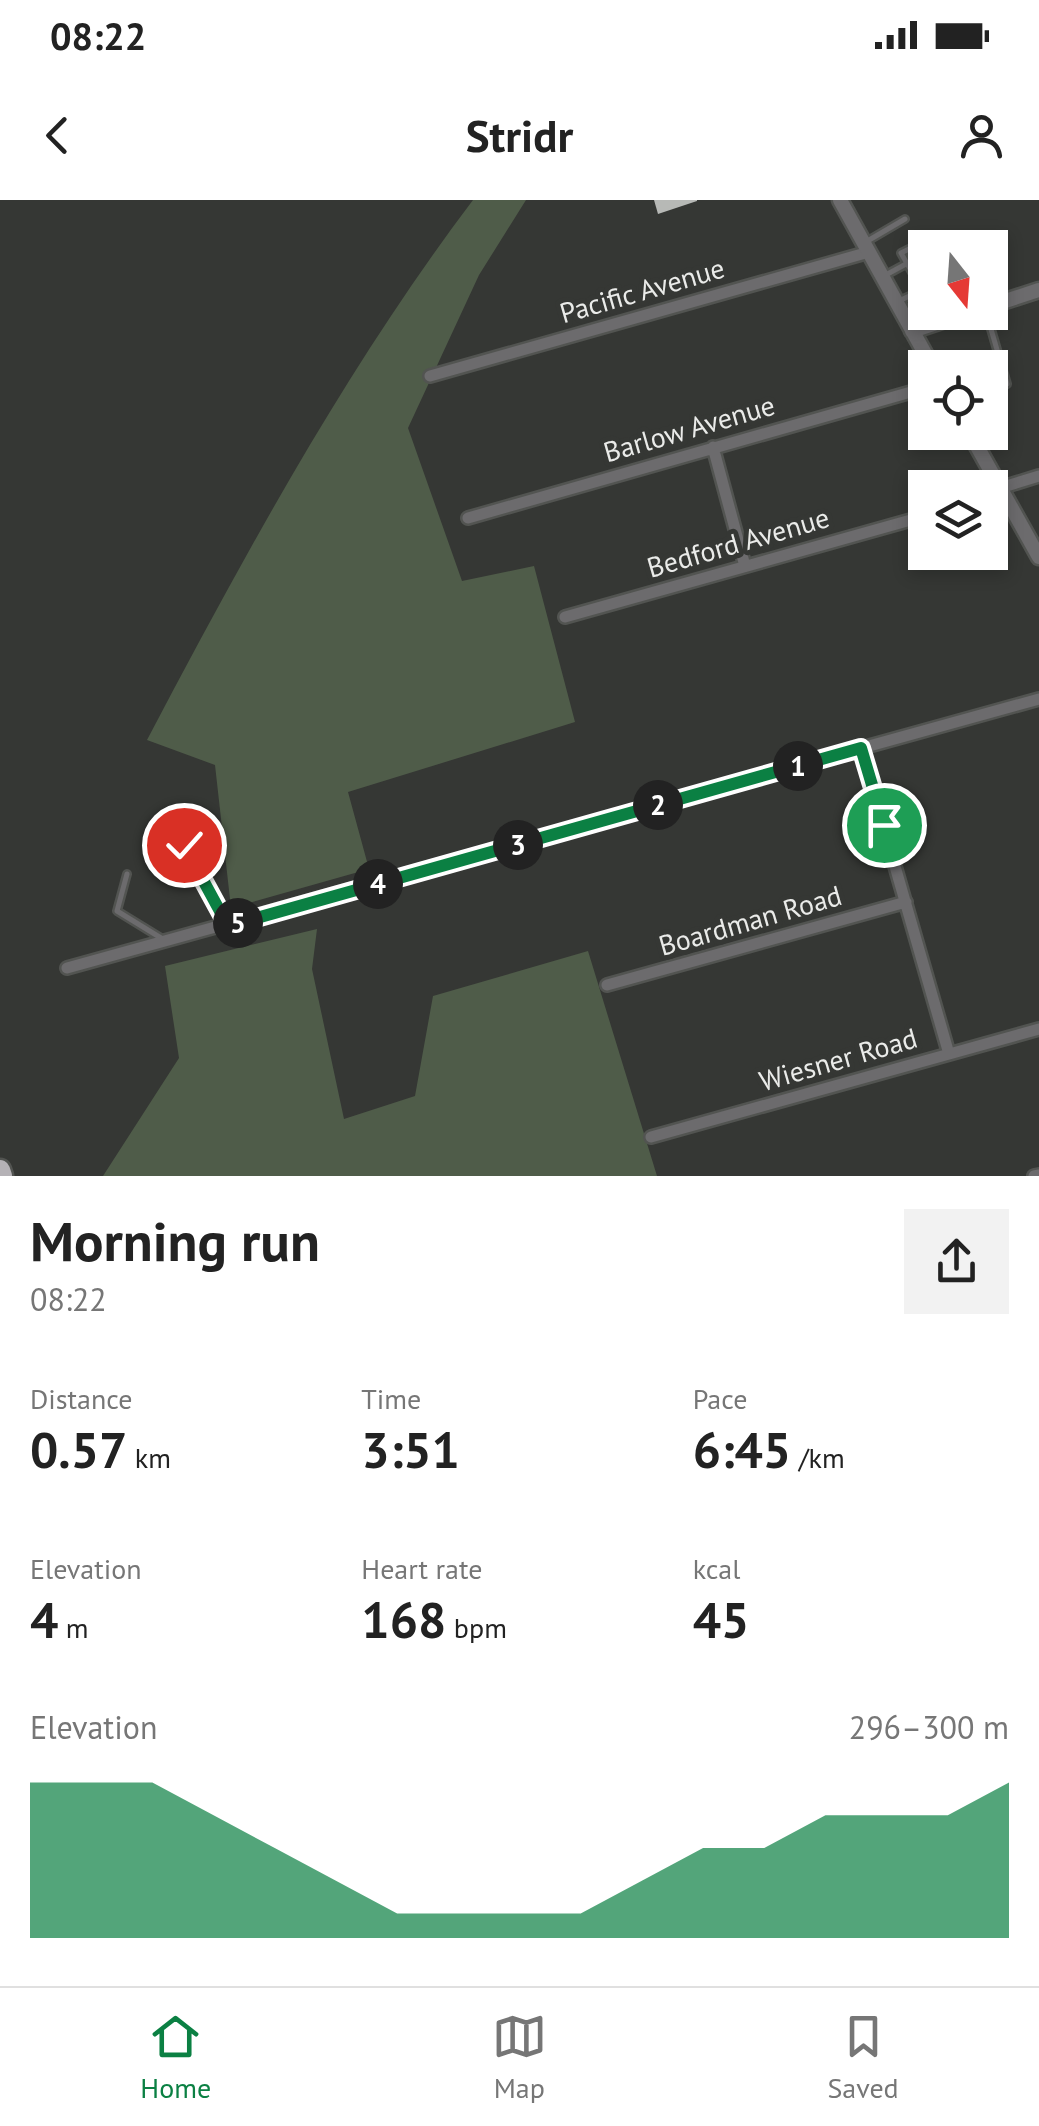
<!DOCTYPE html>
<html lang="en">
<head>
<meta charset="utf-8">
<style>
	:root { --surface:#fff; --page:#f2f2f2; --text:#222; --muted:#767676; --line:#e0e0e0; --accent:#0b8043 }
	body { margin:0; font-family:"PT Sans",sans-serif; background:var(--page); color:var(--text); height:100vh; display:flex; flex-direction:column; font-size:38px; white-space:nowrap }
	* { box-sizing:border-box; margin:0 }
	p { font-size:32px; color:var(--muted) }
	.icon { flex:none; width:55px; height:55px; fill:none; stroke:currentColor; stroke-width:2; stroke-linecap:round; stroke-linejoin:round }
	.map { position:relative; height:976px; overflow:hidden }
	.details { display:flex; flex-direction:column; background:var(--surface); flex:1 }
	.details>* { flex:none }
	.needle { width:65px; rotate:163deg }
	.tools { position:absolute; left:908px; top:30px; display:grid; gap:20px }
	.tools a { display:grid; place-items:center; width:100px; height:100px; border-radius:0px; background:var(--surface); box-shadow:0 5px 15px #0003; font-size:50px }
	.pin { position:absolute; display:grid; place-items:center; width:85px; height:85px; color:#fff; margin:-42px; border:5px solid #fff; border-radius:50%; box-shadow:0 2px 10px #0007 }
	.km { position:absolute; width:50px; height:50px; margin:-25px; border-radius:50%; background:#222; color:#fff; font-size:28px; line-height:50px; text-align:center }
	.round { display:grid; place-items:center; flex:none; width:105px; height:105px; border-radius:0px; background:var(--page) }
	.headline { display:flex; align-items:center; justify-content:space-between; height:170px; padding:0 30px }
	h1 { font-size:55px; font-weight:800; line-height:75px }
	.stats { display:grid; grid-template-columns:repeat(3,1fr); gap:15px; height:170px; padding:10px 30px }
	.stats div { display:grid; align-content:center }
	.stats b { font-size:50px; font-weight:800 }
	.stats small { font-size:28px; font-weight:400 }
	.stats p { font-size:28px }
	.chart { height:280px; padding:20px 30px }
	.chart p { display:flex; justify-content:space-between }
	.chart svg { width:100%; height:180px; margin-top:10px; fill:var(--accent); opacity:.7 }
	.status { display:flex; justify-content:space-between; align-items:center; height:70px; padding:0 50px; background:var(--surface); direction:ltr }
	.status svg { height:28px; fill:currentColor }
	header { display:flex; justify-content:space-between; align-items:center; height:130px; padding:0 30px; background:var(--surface); font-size:45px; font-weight:800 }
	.tabs { display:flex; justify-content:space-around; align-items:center; height:140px; border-top:2px solid var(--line); background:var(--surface); font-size:28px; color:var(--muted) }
	.tabs a { display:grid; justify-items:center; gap:5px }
	.tabs .selected { color:var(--accent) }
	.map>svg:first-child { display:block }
</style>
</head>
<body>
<div class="status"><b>08:22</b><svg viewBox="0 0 49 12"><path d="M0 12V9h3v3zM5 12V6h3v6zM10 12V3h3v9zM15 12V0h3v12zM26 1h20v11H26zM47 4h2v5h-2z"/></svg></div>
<header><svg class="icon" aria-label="back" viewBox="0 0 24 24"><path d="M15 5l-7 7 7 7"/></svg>Stridr<svg class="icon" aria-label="person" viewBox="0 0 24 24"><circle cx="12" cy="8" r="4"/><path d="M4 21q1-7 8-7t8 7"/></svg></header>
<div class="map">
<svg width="1039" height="976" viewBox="0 0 1039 976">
	<rect width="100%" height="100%" fill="#353734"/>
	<path fill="#4f5c49" d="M473,0h53l-47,75 -71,153 54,153 72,-15 41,156 -227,70 21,77 -138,39 -16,-143 -68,-25c98,-186 199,-372 326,-540z
		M317,729l-5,40 32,150 71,-23 18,-100 155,-45 69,225h-554l76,-118 -14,-92z"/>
	<path fill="#b7b9b6" d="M654,0h43v1l-39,13z"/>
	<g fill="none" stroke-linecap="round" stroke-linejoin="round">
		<defs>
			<path id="service" d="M864,43l41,-24
				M915,46l-14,7 24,42
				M882,77l24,-13
				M901,100l19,-9
				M986,112l21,72 -17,9
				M977,168l24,-7
				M176,626l51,97
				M127,674l-10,37 44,27"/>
			<path id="minor" d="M430,176l439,-124
				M713,247l32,119
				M1000,288l39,-12
				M468,318l457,-130
				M565,417l360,-101
				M861,548l88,306
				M67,768l972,-269
				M607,785l299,-83
				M651,937l388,-108
				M1034,976l5,-1"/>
			<path id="tertiary" d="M840,0l93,168
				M990,106l49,-16
				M912,131l57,-19
				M969,232l70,125"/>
			<path id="motorway" d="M0,970l2,6"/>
		</defs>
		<use href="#service" stroke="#525451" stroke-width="10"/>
		<use href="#minor" stroke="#525451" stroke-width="16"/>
		<use href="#tertiary" stroke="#525451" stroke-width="19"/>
		<use href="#motorway" stroke="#525451" stroke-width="25"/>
		<use href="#service" stroke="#6c6b6d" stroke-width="5"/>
		<use href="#minor" stroke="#6c6b6d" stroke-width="11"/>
		<use href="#tertiary" stroke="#6c6b6d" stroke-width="14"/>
		<use href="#motorway" stroke="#b5b2b6" stroke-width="20"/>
	</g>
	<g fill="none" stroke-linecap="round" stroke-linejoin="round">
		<defs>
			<path id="route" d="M184,645l44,81 633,-178 23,77"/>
		</defs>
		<use href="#route" stroke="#fff" stroke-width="20"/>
		<use href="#route" stroke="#0b8043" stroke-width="12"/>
	</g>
	<g text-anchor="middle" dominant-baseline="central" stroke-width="10" stroke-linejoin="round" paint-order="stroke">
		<g font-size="28" fill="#eaebe9" stroke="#353734">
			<text transform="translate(642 90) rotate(-16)">Pacific Avenue</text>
			<text transform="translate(689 228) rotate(-16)">Barlow Avenue</text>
			<text transform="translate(738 342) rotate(-16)">Bedford Avenue</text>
			<text transform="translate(750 720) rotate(-16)">Boardman Road</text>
			<text transform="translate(838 859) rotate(-16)">Wiesner Road</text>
		</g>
	</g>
</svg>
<div class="tools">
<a><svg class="needle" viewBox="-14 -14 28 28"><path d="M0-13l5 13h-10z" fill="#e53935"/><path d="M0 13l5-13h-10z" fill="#767676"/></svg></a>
<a><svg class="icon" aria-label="locate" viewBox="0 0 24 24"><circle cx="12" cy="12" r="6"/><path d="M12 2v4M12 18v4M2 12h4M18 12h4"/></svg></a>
<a><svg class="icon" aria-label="layers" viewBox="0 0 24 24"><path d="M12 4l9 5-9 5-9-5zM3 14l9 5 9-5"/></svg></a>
</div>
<div class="pin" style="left:884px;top:625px;background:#1e9e55"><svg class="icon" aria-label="arrive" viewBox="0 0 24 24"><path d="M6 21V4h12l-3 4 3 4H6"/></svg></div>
<div class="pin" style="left:184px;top:645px;background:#d93025"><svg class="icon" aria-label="check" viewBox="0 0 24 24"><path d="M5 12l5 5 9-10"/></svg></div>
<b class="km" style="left:798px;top:566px">1</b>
<b class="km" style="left:658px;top:605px">2</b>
<b class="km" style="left:518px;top:645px">3</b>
<b class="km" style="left:378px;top:684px">4</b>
<b class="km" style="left:238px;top:723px">5</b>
</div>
<section class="details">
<div class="headline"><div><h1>Morning run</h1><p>08:22</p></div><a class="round"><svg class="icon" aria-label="share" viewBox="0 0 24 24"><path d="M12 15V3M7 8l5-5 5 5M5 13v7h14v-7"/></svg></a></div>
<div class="stats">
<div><p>Distance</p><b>0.57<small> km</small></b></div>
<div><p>Time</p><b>3:51</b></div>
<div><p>Pace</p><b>6:45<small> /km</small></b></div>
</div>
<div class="stats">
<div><p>Elevation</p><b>4<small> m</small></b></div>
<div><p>Heart rate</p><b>168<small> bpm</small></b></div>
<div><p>kcal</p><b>45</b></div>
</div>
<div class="chart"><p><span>Elevation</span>296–300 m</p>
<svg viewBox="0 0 160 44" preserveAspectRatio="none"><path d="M0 44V6L10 6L20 6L30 14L40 22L50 30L60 38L70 38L80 38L90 38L100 30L110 22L120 22L130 14L140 14L150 14L160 6V44z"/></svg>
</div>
</section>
<nav class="tabs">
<a class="selected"><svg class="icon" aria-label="home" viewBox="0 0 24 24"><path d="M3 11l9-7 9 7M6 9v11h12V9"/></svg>Home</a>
<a><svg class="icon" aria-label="map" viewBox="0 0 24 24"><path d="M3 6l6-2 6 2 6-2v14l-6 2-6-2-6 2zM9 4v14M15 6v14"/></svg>Map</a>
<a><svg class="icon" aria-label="saved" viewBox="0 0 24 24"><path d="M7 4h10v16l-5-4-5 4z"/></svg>Saved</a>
</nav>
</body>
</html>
